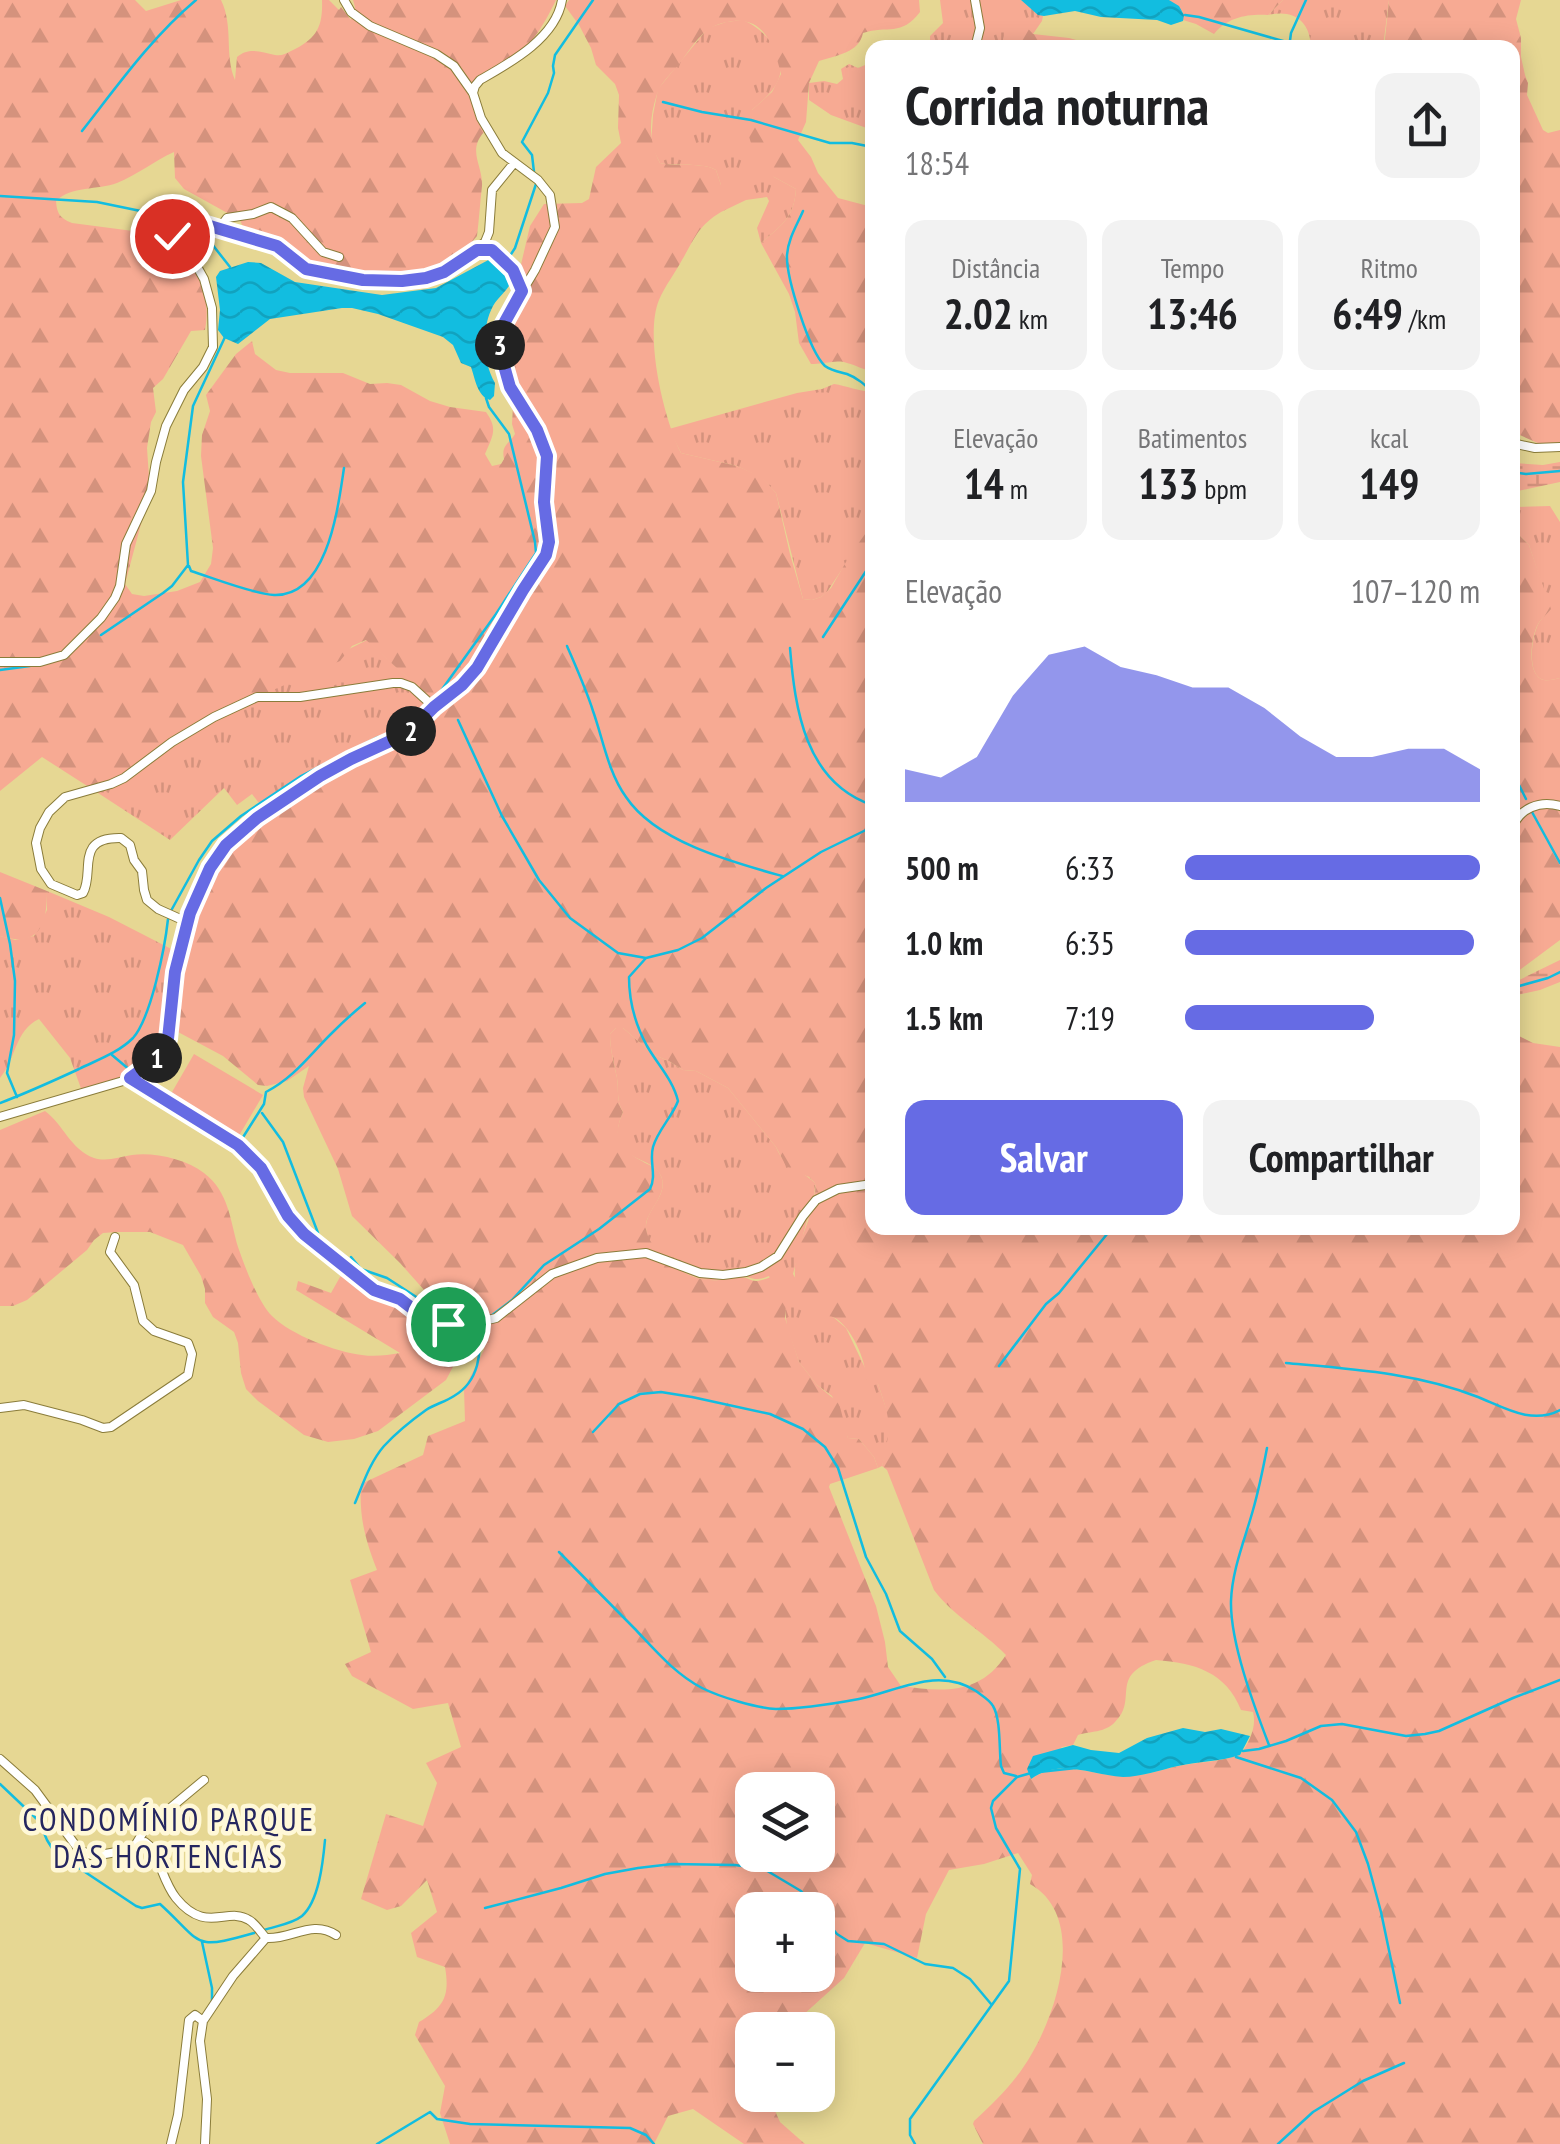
<!DOCTYPE html>
<html lang="pt">
<head>
<meta charset="utf-8">
<style>
	:root { --surface:#fff; --page:#f2f2f2; --text:#202124; --muted:#757577; --accent:#666be4 }
	body { margin:0; font-family:"PT Sans Narrow",sans-serif; background:var(--page); color:var(--text); height:100vh; display:flex; flex-direction:column; font-size:38px; white-space:nowrap }
	* { box-sizing:border-box; margin:0 }
	p { font-size:32px; color:var(--muted) }
	.icon { flex:none; width:55px; height:55px; fill:none; stroke:currentColor; stroke-width:2; stroke-linecap:round; stroke-linejoin:round }
	.map { position:relative; flex:1; overflow:hidden }
	.side { position:absolute; left:865px; top:40px; width:655px; height:1195px; display:flex; flex-direction:column; background:var(--surface); border-radius:20px; box-shadow:0 5px 25px #0003 }
	.side>* { flex:none }
	.buttons { position:absolute; left:735px; top:1772px; display:grid; gap:20px }
	.buttons a { display:grid; place-items:center; width:100px; height:100px; border-radius:20px; background:var(--surface); box-shadow:0 5px 25px #0003; font-size:50px }
	.pin { position:absolute; display:grid; place-items:center; width:85px; height:85px; color:#fff; margin:-42px; border:5px solid #fff; border-radius:50%; box-shadow:0 2px 10px #0007 }
	.km { position:absolute; width:50px; height:50px; margin:-25px; border-radius:50%; background:#222; color:#fff; font-size:28px; line-height:50px; text-align:center }
	.round { display:grid; place-items:center; flex:none; width:105px; height:105px; border-radius:20px; background:var(--page) }
	.summary { display:flex; align-items:center; justify-content:space-between; height:170px; padding:0 40px }
	h1 { font-size:55px; font-weight:800; line-height:75px }
	.metrics { display:grid; grid-template-columns:repeat(3,1fr); gap:15px; height:170px; padding:10px 40px }
	.metrics div { display:grid; align-content:center; border-radius:20px; background:var(--page); text-align:center }
	.metrics b { font-size:42px; font-weight:800 }
	.metrics small { font-size:28px; font-weight:400 }
	.metrics p { font-size:28px }
	.chart { height:280px; padding:20px 40px }
	.chart p { display:flex; justify-content:space-between }
	.chart svg { width:100%; height:180px; margin-top:10px; fill:var(--accent); opacity:.7 }
	.primary-button { display:flex; gap:20px; margin-top:auto; padding:20px 40px }
	.primary-button a { flex:1; height:115px; border-radius:20px; background:var(--accent); color:#fff; font-size:40px; font-weight:800; line-height:115px; text-align:center }
	.primary-button a+a { background:var(--page); color:var(--text) }
	ul { padding:0 40px; list-style:none; font-size:32px }
	li { display:grid; grid-template-columns:160px 120px 1fr; align-items:center; height:75px }
	li i { height:25px; border-radius:12px; background:var(--accent) }
	.map>svg:first-child { display:block }
</style>
</head>
<body>
<div class="map">
<svg width="1560" height="2144" viewBox="0 0 1560 2144">
	<defs>
		<pattern id="grass-tufts" width="24" height="20" patternUnits="userSpaceOnUse" patternTransform="scale(2.5)"><rect width="24" height="20" fill="#f7aa93"/><path d="M3 7l-1-3M5 7V3M7 7l1-3M15 17l-1-3M17 17v-4M19 17l1-3" fill="none" stroke="#d4927d"/></pattern>
		<pattern id="forest-firs" width="22" height="20" patternUnits="userSpaceOnUse" patternTransform="scale(2.5)"><rect width="22" height="20" fill="#f7aa93"/><path d="M5 1l3.5 6h-7zM16 11l3.5 6h-7z" fill="#d4927d"/></pattern>
		<pattern id="wetland-marsh" width="20" height="14" patternUnits="userSpaceOnUse" patternTransform="scale(2.5)"><rect width="20" height="14" fill="#f7aa93"/><path d="M1 5h8M5 5V1M11 12h8M15 12V8" fill="none" stroke="#d4927d"/></pattern>
		<pattern id="water-waves" width="16" height="10" patternUnits="userSpaceOnUse" patternTransform="scale(2.5)"><rect width="16" height="10" fill="#12bde0"/><path d="M0 5q4-4 8 0t8 0" fill="none" stroke="#11a2bf"/></pattern>
	</defs>
	<rect width="100%" height="100%" fill="#e6d793"/>
	<path fill="url(#grass-tufts)" d="M940,0h81l22,16 -1,5 -9,13 -26,-6 -6,19 -71,1v-12l13,-13z
		M1283,0h106l-6,47h-72c-1,-26 -17,-38 -43,-32z
		M742,20c21,7 45,34 37,58 -5,14 -17,23 -27,32l22,67 22,12c-2,29 -14,36 -35,54l-4,-15 12,-27 -2,-4 -21,3 -25,12v-27l-5,-15c-13,-8 -39,-3 -56,-7l-9,-18 2,-30 5,-26 50,-61 18,-6z
		M872,62v68l-41,-15 -22,-15v-17l15,-2 13,3 6,-5 -2,-10 8,-5 9,4z
		M834,384c14,2 25,8 38,7v119l-4,20 -41,62 -6,5 -9,3 -9,-1 -27,-106 -14,-15 -25,-12 -56,-13 -12,-24 128,-36 25,-4z
		M1550,506l10,16v156c-5,1 -11,3 -16,2 -19,-4 -12,-48 -4,-59 3,-4 7,-8 10,-12l-21,-64 -9,-9 -7,1v-30z
		M367,640l63,58 3,16 -29,29 -102,51 -33,22 -17,-22 -15,11 -13,-17 -54,52 -75,-49 102,-66z
		M47,891l62,26 74,38 -10,69 2,4 -26,41 -66,25 -13,-36 -31,-39c-24,11 -23,40 -39,59v-142l15,4 19,-4 13,-26z
		M616,1028h7l7,6 24,21 15,6 14,9 13,1 32,17 48,59c10,24 24,21 39,36l-1,28 -7,9 -14,54 22,38 17,4 14,12 20,42 12,14 12,36 -2,25 -6,21 -4,2 -4,-11 -15,-18 -11,-1 -16,-42 -15,-11 -18,-23 -12,-35 -2,-18 -16,-33c-18,7 -15,0 -30,0 -10,0 -20,5 -31,4 -23,-3 -62,-27 -62,-53 0,-18 23,-32 15,-51 -9,-23 -60,-13 -38,-64 -7,-12 -4,-21 -6,-34 -3,-16 -7,-28 -7,-44z"/>
	<path fill="url(#forest-firs)" fill-rule="evenodd" d="M0,0h135l11,11 35,-11h40c13,27 3,54 14,80l2,-23c12,-10 24,-5 38,-2 7,1 10,-1 16,-4 25,-12 32,-23 31,-51h7l10,10 2,-3 10,13 4,-13 -2,-7h203c-18,37 -33,59 -73,73l1,7 -18,11 12,20 6,21c-17,19 -1,33 -2,54 -2,17 -3,34 -5,50l-6,7 -8,21 -32,15 -35,4 -49,-3 -41,-9 -21,-22 -39,-15 -6,-14 -56,-31 -9,-11 -1,-26c-20,9 -37,23 -57,31 -19,7 -46,3 -61,18 1,13 4,17 16,22l84,11h9c27,31 48,52 40,96l-14,1 -28,48 -10,9 3,24 -5,10 -4,26 2,29 -4,32 -20,75 7,10 12,2 33,-5 23,-9 11,-18 2,-16 -12,-92 1,-21 8,-24 -4,-16 30,-41 16,-13 3,13 21,16 14,3h53l27,11 17,-1 14,2 29,16 20,6 36,5c12,17 7,23 -1,42l7,12 9,-2 3,-5c-3,-14 5,-15 11,-25l-3,-10 1,-18 -14,-45 7,-17 2,-24 22,-94 14,-22 38,-1 7,-4 7,-32 25,-24 -3,-15 1,-33 -4,-11 -19,-19 -5,-17 -12,-23 -14,-19 4,-6h350l1,12c-19,25 -32,13 -57,21 -4,20 -26,22 -44,28l-10,22 -3,39 -8,18 13,17 7,16 20,25 34,9v164c-10,-1 -15,-6 -25,-8 -12,-4 -24,2 -36,1l-12,-21 -4,-31 -6,-18 -28,-51c21,-18 33,-25 35,-54l-22,-12 -13,-13 -7,-11 -7,-23 5,-20 20,-18 9,-18c-6,-24 -15,-56 -47,-53 -10,1 -21,4 -29,11 -10,9 -17,20 -25,31 -7,9 -20,20 -23,31 -8,25 -9,46 3,69 17,4 43,-1 56,7l5,15v27c-23,14 -26,26 -39,48 -7,13 -17,26 -23,40 -15,36 5,120 22,153l56,13 25,11 14,16 14,61 13,45 9,1 9,-3 10,-9 19,-33 18,-25 4,-20v718h640l1,-195 20,10 27,4v1097h-577l-10,-20 1,-3c21,-19 43,-41 57,-66 27,-45 56,-139 -1,-171l2,-9 -14,-22 -34,11 -35,6 -23,44 -9,44 -52,-15 -21,35 -42,38 -13,1 -8,5 -6,8h-23v65h16l12,27 25,22h-61l-51,-35 -25,7 -14,28h-204l-10,-31 5,-27 -30,-51 4,-13c25,-15 31,-26 26,-55l-28,-10 -6,-24 26,-21 -10,-32 -26,26 -14,4 -26,-11 25,-85 37,12 14,-43 -11,-20 35,-16 -13,-44 -35,6 -61,-33 -7,-12 26,-12 -21,-72 27,-10c-12,-31 -18,-53 -16,-86l62,-29 5,-19 37,-15 -1,-32 20,-39 -2,-28 -18,-16 -39,-15 -25,-28 -48,-47 -14,-47 -34,-72 -1,-9 6,-22 -22,15 -20,5 -9,-1 -35,-29 -45,-24 -5,-8 5,-55 17,-47 28,-61 21,-26 58,-41 102,-51 28,-29 -2,-16 -64,-58 -14,6 -12,15 -129,56 -82,62 -17,9 -17,3 -53,-34 -42,34zM616,1028h7l7,6 24,21 15,6 14,9 13,1 32,17 48,59 9,17 6,6 18,7 6,6c4,30 -29,72 -18,103 4,13 9,24 23,29 7,2 9,0 15,3 17,10 31,42 31,61l12,5c14,41 13,41 4,82l5,4 47,120c19,26 49,41 72,65 -26,40 -63,37 -105,31l-13,-19 -3,-25 -9,-36 -47,-119 1,-3 48,-16 -4,-11 -15,-18 -11,-1 -9,-35 -22,-18 -18,-23 -14,-44 2,-28 -8,-16c-7,2 -16,7 -23,7 -5,0 -9,-4 -15,-4 -7,-1 -15,2 -22,3 -25,2 -44,-11 -61,-28 -6,-8 -13,-17 -12,-28 3,-16 24,-32 14,-50 -3,-7 -12,-9 -18,-13 -23,-12 -30,-24 -19,-49 -7,-12 -4,-21 -6,-34 -3,-15 -7,-28 -7,-44zM1156,1660c39,3 70,12 85,50l12,2c4,15 -4,31 -13,43 -21,7 -41,7 -62,11 -18,4 -36,11 -55,10 -32,0 -61,-18 -92,3l31,-32 11,-2 5,-10c12,-4 27,-2 37,-13 24,-23 -7,-46 41,-62zM752,1790h66v65h-66zM752,1910h66v65h-66z
		M1169,0h114l-15,15c-21,-1 -40,2 -54,19l-18,-10 -13,-4v-8z
		M1389,0h132l-5,19 5,19v19l4,18 3,8 -1,12 16,35 5,3 12,-3v313l-20,1 -27,-12 -1,-384h-128z
		M1014,22h8l11,12 36,4 33,9h-101l5,-19z
		M1520,536l9,9 22,64c-4,5 -8,8 -11,12 -9,11 -15,55 4,59 5,1 11,-1 16,-2v262l-47,35 -1,-438z
		M0,872l47,19c0,35 -8,57 -47,45z
		M45,1111c19,14 25,38 49,47 13,4 25,-1 38,-3 22,-3 54,4 72,18 25,19 26,47 34,74 7,20 20,55 34,69 19,19 64,36 90,39 13,2 26,0 38,-2l-104,-63 2,-9 33,12 9,-16 8,-4 29,27 17,4 37,24 18,4 5,12 2,17 -10,19 -68,51 -24,8 -26,3 -24,-7 -46,-34 -12,-12 -5,-16 -3,-30 -4,-11 -21,-15 -8,-14v-14l-4,-13 -18,-31 -33,-13h-33l-14,1 -9,7 -7,10 -60,50 -14,6h-13v-176z"/>
	<path fill="url(#wetland-marsh)" d="M1560,462v20l-47,10v-29l30,2z
		M1560,960v22l-20,8 -27,6v-13z"/>
	<path fill="#f7aa93" d="M194,1054l69,41 -26,44 -69,-40z"/>
	<path fill="url(#water-waves)" d="M1021,0h148l10,6 5,9 -1,6 -12,4 -14,-5 -56,-3 -26,-6 -31,5 -6,-1z
		M494,257l7,3 11,21c-5,10 -13,15 -19,25 -12,22 -10,57 2,77l-1,13 -4,4c-13,-4 -15,-22 -19,-33l-10,-4 -8,-18 -10,-8 -65,-23 -26,-6h-10l-72,11 -32,25 -14,-6 -6,-8 2,-20 -4,-33 4,-6 28,-9 13,1 34,19 87,13 54,-7z
		M1183,1728l22,4 16,-3 29,7 -10,19c-21,7 -41,6 -62,11 -18,4 -37,11 -55,11 -33,-2 -62,-19 -92,2l-4,-10 6,-13 40,-11 18,5 28,3 28,-15z"/>
	<g fill="none" stroke-linecap="round" stroke-linejoin="round">
		<path stroke="#12bde0" stroke-width="2.5" d="M1185,15l14,2 91,26
			M1289,48l2,-15 15,-33
			M663,102l39,10 49,8 79,23h22l20,4
			M82,131c36,-46 70,-94 114,-131
			M534,172l-2,-17 -10,-13 26,-49 6,-20 -1,-7 2,-11 38,-55
			M0,196l97,6 63,13
			M803,211c-6,14 -15,28 -16,44 -1,22 22,96 38,111 7,5 15,6 22,8 11,4 18,11 25,18
			M204,234l26,33
			M506,262l9,-14 21,-64
			M1512,472l14,2 34,-3
			M189,566l2,5c22,7 62,23 83,24 54,2 64,-88 70,-127
			M101,635l62,-42 9,-7 16,-21 -5,-83 10,-76 32,-69
			M823,637l49,-75
			M567,646c9,21 19,43 26,65 10,28 15,61 33,86 30,45 106,65 156,79
			M790,648c5,61 15,134 82,157
			M0,670l30,-4
			M438,695l58,-81 40,-61 -1,-11 -26,-108 -20,-27 -3,-9
			M458,720l44,96 37,64 31,38 48,35 28,5 32,-8 24,-12 64,-50 55,-36 51,-25
			M1512,771l14,28
			M1532,812l28,51
			M0,898l10,46 5,37 -1,54 -7,38 10,24
			M172,909l27,-49 13,-19 29,-25 60,-40 77,-39
			M1512,988l36,-10 12,-6
			M112,1055l19,16
			M140,1078l29,19
			M0,1103c27,-10 53,-22 79,-34 18,-9 39,-16 54,-31 18,-20 32,-91 35,-119
			M262,1113l21,29 35,91
			M240,1142l24,-38 2,-12c30,-16 44,-38 68,-61 10,-10 20,-19 31,-28
			M351,1257l10,12 26,9 34,22 48,15 22,1 21,-16 32,-35 55,-36 51,-40c7,-14 -1,-27 3,-42 5,-17 19,-30 25,-46 -5,-21 -20,-36 -31,-55 -12,-22 -18,-44 -18,-69l17,-19
			M1286,1363c66,6 131,10 192,34 27,11 54,28 82,13
			M999,1366l47,-62 13,-11 53,-65
			M593,1432l26,-28 21,-10 21,-2 31,5 78,17 33,15 22,18 13,21 28,89 20,37 14,37 32,28 13,18
			M1267,1448c-4,21 -8,41 -14,62 -8,29 -21,60 -22,91 -1,41 23,105 38,144
			M355,1503c8,-19 15,-41 29,-57 11,-12 28,-26 42,-36 9,-6 19,-8 28,-14 24,-14 30,-44 22,-70
			M559,1552c25,25 50,51 75,76 21,22 41,46 68,60 18,9 54,20 74,21 27,0 56,-5 83,-10 39,-8 79,-33 117,-8 6,5 13,8 17,15 8,13 6,44 8,60l3,7 12,3
			M1243,1751l16,-2 27,-8 35,-15 21,-2 64,12 19,-2 14,-3 74,-33 47,-18
			M1236,1757l65,21 31,22 24,32 12,32 13,48 19,91
			M1039,1772l37,-4
			M0,1784l39,37 8,19 13,21 19,7 57,38 6,2 18,-4c44,40 31,47 94,29
			M485,1908l76,-20 44,-14 33,-6 34,-4 63,1 29,4 37,22 36,43 11,7 36,3 41,20 28,4 17,11 21,25
			M264,1930c12,-4 28,-6 38,-14 17,-15 21,-54 23,-76
			M202,1942l10,46v15
			M377,2144l53,-32 7,7 33,5 160,4 16,7 8,9
			M915,2144l-5,-9v-16l99,-138 11,-112 -24,-41 -5,-20 2,-7 24,-24 14,-4
			M1278,2144l35,-32 50,-31 41,-18"/>
		<defs>
			<path id="minor" d="M975,48l5,-20 -5,-28
				M473,93l2,-7 5,-6c30,-17 76,-42 82,-80
				M218,230l9,-12 26,-4 18,-7 21,11 31,34 16,5
				M477,250l19,2 17,18 9,21
				M1512,443l23,5 25,-1
				M0,662h40l24,-7 37,-37 14,-20 5,-12 6,-42 25,-53 5,-29 10,-36 18,-36 19,-23 10,-20 -1,-39 -8,-29 -9,-16 -23,-27 2,-6 7,-8 12,-1 84,25 29,23 76,12 44,-3 25,-10 34,-26 4,-10 3,-42 22,-27
				M1512,829c7,-21 28,-29 48,-23
				M187,922l-29,-13 -11,-9 -3,-10 -2,-19 -8,-11 -4,-15 -9,-7c-47,-1 -26,34 -38,55l-6,2 -26,-11 -10,-15 -5,-26 4,-15 9,-16 16,-15 46,-13 13,-6 48,-36 42,-25 43,-20h43l93,-14h8l11,4 22,20
				M130,1079l108,66 23,23 27,48 16,18 70,56 20,6 32,23 14,5 40,-2 16,-4 56,-44 45,-16 49,-5 54,20 23,2 23,-3 15,-5 17,-11 25,-40 13,-16 22,-11 34,-5
				M0,1117l130,-38 26,-20 9,-13 5,-16 5,-57 15,-60 20,-45 16,-23 31,-27 63,-42 31,-17 57,-26 26,-26 28,-22 15,-18 46,-77 23,-35 3,-20 -5,-33 3,-46 -10,-26 -27,-43 -7,-20 -3,-31 4,-14 31,-52 20,-43 -5,-32 -12,-15 -36,-27 -21,-35 -8,-25 -19,-27 -18,-12 -66,-28 -19,-14 -7,-12
				M0,1408l24,-3 58,15 21,8 8,-1 77,-52 4,-21 -4,-11 -34,-12 -11,-10 -9,-36 -24,-33 5,-15
				M0,1759l35,31 44,60 15,6 39,-7 12,-20 59,-49
				M133,1849l12,-7 6,5c10,16 13,36 25,51 30,37 51,8 73,22 7,4 12,13 17,18 25,2 46,-19 70,-3
				M171,2144l7,-29 11,-95 6,-5 8,6
				M205,2144l2,-45 -7,-58 3,-20 30,-45 33,-38"/>
		</defs>
		<use href="#minor" stroke="#8a7c3a" stroke-width="10"/>
		<use href="#minor" stroke="#fff" stroke-width="8"/>
	</g>
	<g fill="none" stroke-linecap="round" stroke-linejoin="round">
		<defs>
			<path id="route" d="M172,236l2,-6 7,-8 12,-1 84,25 29,23 57,11 39,1 24,-3 18,-6 33,-22h15l21,20 9,21 -21,38v26l9,32 27,43 10,26 -3,46 5,40 -3,13 -23,35 -46,78 -15,17 -28,22 -26,26 -57,26 -31,17 -63,42 -31,27 -16,23 -20,45 -15,59 -7,67 -12,20 -26,19 108,67 23,23 27,48 16,18 70,56 26,9 26,20 22,5"/>
		</defs>
		<use href="#route" stroke="#fff" stroke-width="20"/>
		<use href="#route" stroke="#666be4" stroke-width="12"/>
	</g>
	<g text-anchor="middle" dominant-baseline="central" stroke-width="9" stroke-linejoin="round" paint-order="stroke">
		<g font-size="32" letter-spacing="2.5" fill="#252660" stroke="#fff8d7">
			<text x="169" y="1819">CONDOMÍNIO PARQUE<tspan x="169" dy="37">DAS HORTENCIAS</tspan></text>
		</g>
	</g>
</svg>
<div class="buttons">
<a><svg class="icon" aria-label="layers" viewBox="0 0 24 24"><path d="M12 4l9 5-9 5-9-5zM3 14l9 5 9-5"/></svg></a>
<a>+</a>
<a>−</a>
</div>
<div class="pin" style="left:448px;top:1324px;background:#1e9e55"><svg class="icon" aria-label="arrive" viewBox="0 0 24 24"><path d="M6 21V4h12l-3 4 3 4H6"/></svg></div>
<div class="pin" style="left:172px;top:236px;background:#d93025"><svg class="icon" aria-label="check" viewBox="0 0 24 24"><path d="M5 12l5 5 9-10"/></svg></div>
<b class="km" style="left:157px;top:1058px">1</b>
<b class="km" style="left:411px;top:731px">2</b>
<b class="km" style="left:500px;top:345px">3</b>
<section class="side">
<div class="summary"><div><h1>Corrida noturna</h1><p>18:54</p></div><a class="round"><svg class="icon" aria-label="share" viewBox="0 0 24 24"><path d="M12 15V3M7 8l5-5 5 5M5 13v7h14v-7"/></svg></a></div>
<div class="metrics">
<div><p>Distância</p><b>2.02<small> km</small></b></div>
<div><p>Tempo</p><b>13:46</b></div>
<div><p>Ritmo</p><b>6:49<small> /km</small></b></div>
</div>
<div class="metrics">
<div><p>Elevação</p><b>14<small> m</small></b></div>
<div><p>Batimentos</p><b>133<small> bpm</small></b></div>
<div><p>kcal</p><b>149</b></div>
</div>
<div class="chart"><p><span>Elevação</span>107–120 m</p>
<svg viewBox="0 0 160 44" preserveAspectRatio="none"><path d="M0 44V36L10 38L20 33L30 18L40 8L50 6L60 11L70 13L80 16L90 16L100 21L110 28L120 33L130 33L140 31L150 31L160 36V44z"/></svg>
</div>
<ul>
<li><b>500 m</b>6:33<i style="width:100%"></i></li>
<li><b>1.0 km</b>6:35<i style="width:98%"></i></li>
<li><b>1.5 km</b>7:19<i style="width:64%"></i></li>
</ul>
<div class="primary-button"><a>Salvar</a><a>Compartilhar</a></div>
</section>
</div>
</body>
</html>
